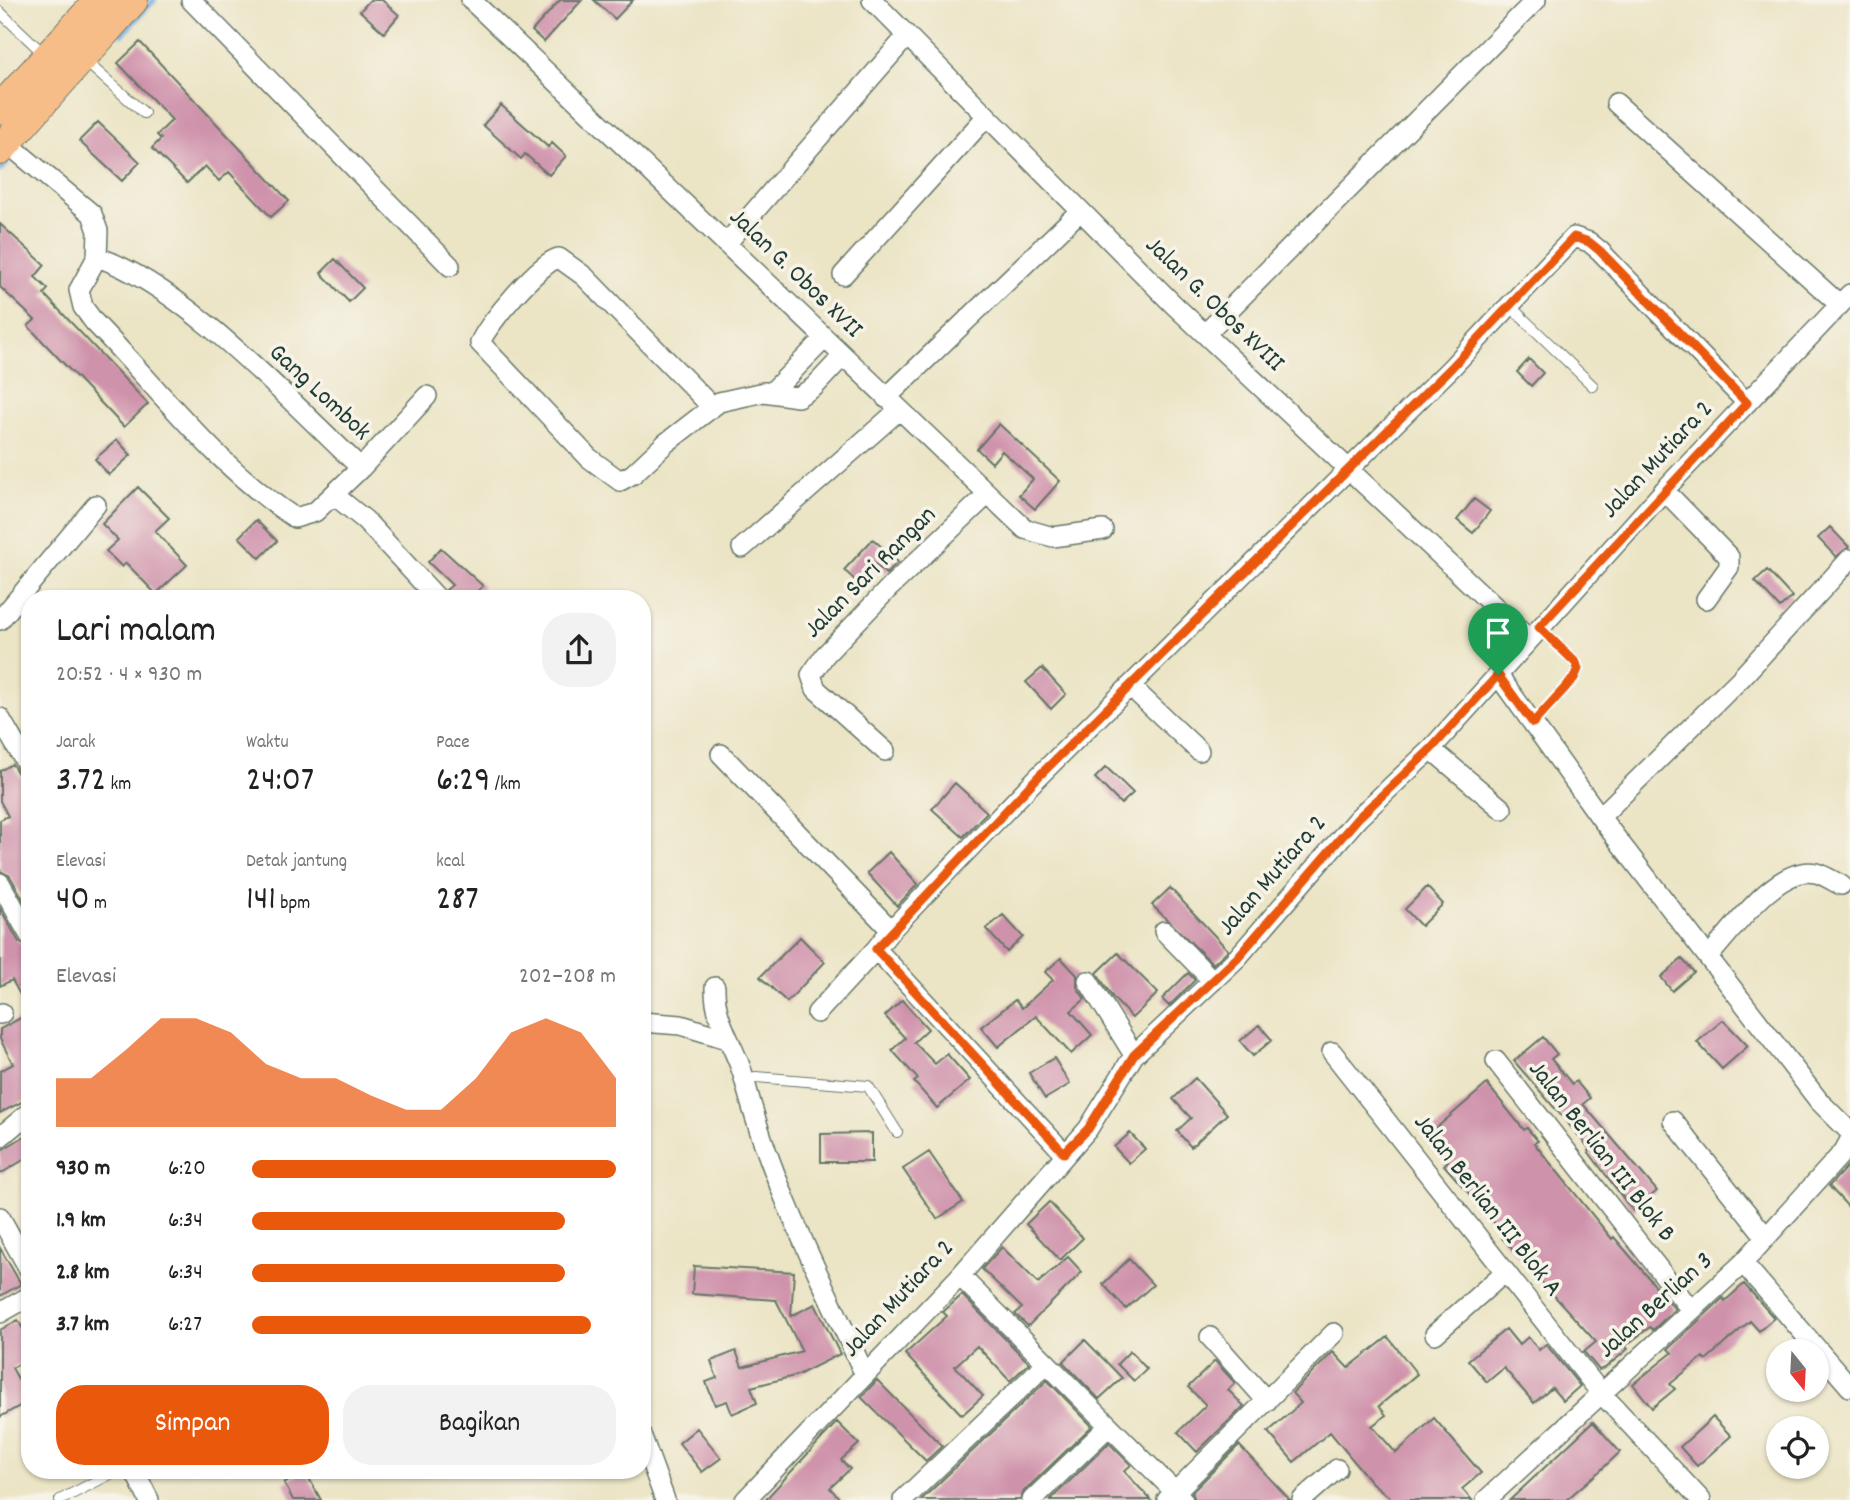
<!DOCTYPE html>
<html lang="id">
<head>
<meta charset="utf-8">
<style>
	:root { --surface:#fff; --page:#f2f2f2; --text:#222; --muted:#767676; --accent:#ea580c }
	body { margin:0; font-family:Dekko,sans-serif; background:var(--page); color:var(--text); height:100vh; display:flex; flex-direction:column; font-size:26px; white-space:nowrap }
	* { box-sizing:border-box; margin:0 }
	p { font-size:23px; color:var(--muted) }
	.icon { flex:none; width:38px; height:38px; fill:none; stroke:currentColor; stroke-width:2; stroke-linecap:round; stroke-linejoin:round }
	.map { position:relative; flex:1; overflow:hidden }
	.panel { position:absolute; left:21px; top:590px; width:630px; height:889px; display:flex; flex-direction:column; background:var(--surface); border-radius:28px; box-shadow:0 2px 5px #0004 }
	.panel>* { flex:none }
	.needle { width:46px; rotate:162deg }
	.fabs { position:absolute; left:1766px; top:1339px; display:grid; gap:14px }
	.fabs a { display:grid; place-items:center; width:63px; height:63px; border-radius:50%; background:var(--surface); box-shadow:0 2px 5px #0004; font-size:35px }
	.pin { position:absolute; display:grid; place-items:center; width:60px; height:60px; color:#fff; margin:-72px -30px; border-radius:50% 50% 50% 0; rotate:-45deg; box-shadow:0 0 7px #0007 }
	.pin .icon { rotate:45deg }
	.round { display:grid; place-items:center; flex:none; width:74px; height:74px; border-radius:28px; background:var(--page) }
	.overview { display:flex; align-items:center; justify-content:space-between; height:119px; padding:0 35px }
	h1 { font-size:38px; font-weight:600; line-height:52px }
	.stats { display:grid; grid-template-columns:repeat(3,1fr); gap:10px; height:119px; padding:7px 35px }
	.stats div { display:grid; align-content:center }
	.stats b { font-size:35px; font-weight:600 }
	.stats small { font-size:19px; font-weight:400 }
	.stats p { font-size:19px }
	.chart { height:196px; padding:14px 35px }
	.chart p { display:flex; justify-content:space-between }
	.chart svg { width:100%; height:126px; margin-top:7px; fill:var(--accent); opacity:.7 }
	.cta { display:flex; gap:14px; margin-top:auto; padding:14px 35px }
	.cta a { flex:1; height:80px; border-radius:28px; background:var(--accent); color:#fff; font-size:28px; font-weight:600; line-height:80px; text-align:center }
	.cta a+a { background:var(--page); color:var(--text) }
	ul { padding:0 35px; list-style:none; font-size:23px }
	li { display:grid; grid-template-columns:112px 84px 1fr; align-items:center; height:52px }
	li i { height:18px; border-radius:9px; background:var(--accent) }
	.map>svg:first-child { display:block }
</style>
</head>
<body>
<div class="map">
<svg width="1850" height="1500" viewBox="0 0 1850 1500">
	<rect width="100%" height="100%" fill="#f7f3e8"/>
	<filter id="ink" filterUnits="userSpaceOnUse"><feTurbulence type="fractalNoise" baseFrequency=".0143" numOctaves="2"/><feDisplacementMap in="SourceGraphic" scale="14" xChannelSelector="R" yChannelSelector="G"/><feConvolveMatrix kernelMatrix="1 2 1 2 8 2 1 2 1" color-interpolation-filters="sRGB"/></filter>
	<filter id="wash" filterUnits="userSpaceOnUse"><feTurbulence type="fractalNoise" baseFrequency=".00686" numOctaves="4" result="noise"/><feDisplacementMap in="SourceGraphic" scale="28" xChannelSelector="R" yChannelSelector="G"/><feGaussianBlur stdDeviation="1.57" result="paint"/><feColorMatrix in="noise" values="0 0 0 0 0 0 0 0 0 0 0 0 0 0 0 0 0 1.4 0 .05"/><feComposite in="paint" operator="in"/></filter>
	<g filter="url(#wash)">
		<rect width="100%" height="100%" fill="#ebe4c5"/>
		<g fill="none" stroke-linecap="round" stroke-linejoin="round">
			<path stroke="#6dabe0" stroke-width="6" d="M122,34l32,-34
				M0,170l6,-6"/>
		</g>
		<g id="blocks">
			<path fill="#cf92ab" d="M370,0h12l17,15 -15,18 -24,-22z
				M560,0h22l-38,42 -12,-11z
				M594,0h39l-18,19z
				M140,42l149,159 -18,16 -42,-45 -10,9 -14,-15 -18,17 -35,-35 9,-9 -4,-4 15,-15 -54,-57z
				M501,105l47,42 4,-4 14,13 -17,19 -24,-21 -4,5 -38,-34z
				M98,122l42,40 -18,19 -43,-40z
				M0,224l45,41 -10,12 13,12 -4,5 104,110 -24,23 -96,-101 7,-6 -35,-33z
				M335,259l28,29 -14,14 -28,-29z
				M1529,359l14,14 -12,13 -14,-14z
				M999,424l61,57 -25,28 -16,-14 14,-16 -31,-28 -10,12 -15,-14z
				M117,440l14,15 -22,20 -14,-16z
				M138,487l31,31 -14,13 32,34 -31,29 -30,-31 -4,4 -16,-16 12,-11 -16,-16z
				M1474,499l16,12 -17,22 -16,-13z
				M256,520l21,21 -17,17 -21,-21z
				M1830,527l19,20 -13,10 -18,-19z
				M873,539l25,23 -12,12 -13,-12 -17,19 -12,-11z
				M441,548l42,38 -13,12h-16l-8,-8 6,-5 -24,-23z
				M1767,570l25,27 -12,11 -25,-27z
				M1042,668l24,26 -15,15 -25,-27z
				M12,764l13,21 -4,3 9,16v107l-20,-35 -10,-5v-51l8,-4 -8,-15v-30z
				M1106,767l27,26 -12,11 -26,-26z
				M955,783l32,29 -24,25 -31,-28z
				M889,852l29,32 -21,22 -30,-33z
				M1427,887l16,17 -22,22 -16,-17z
				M1170,888l58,62 -15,14 -61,-59z
				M0,908l19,34 11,6v65l-18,-33 -12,6z
				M1003,915l20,22 -16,15 -21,-23z
				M800,937l25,25 -38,40 -27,-25z
				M1118,953l40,40 -26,25 -19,-20 -16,-25z
				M1061,958l16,17v12l8,12 -14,12 21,24 -21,19 -35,-38 -38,31 -17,-20 34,-27 7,8 31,-28 -8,-8z
				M1682,959l12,13 -22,19 -11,-14z
				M1188,973l7,7 -26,26 -7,-7z
				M902,1000l26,29 -14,13 21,22 12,-10 23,26 -33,28 -23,-26 4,-3 -26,-29 13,-12 -20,-22z
				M30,1013v85l-30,15v-42l13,-7 -13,-25v-10z
				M1723,1020l25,26 -26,23 -25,-27z
				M1259,1025l13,15 -19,16 -13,-15z
				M1543,1037l14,17 -6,5 21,25 4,-3 14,17 -7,6 74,87 -24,20 -45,-60 2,-2 -76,-88z
				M1054,1058l16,26 -25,15 -16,-26z
				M1195,1078l32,36 -36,33 -14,-16 14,-13 -18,-19z
				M1487,1084l37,46 3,-2 11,13 -4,2 78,96 2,-2 61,72 -22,21 -3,-3 -25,19 3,3 -23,19 -6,2 -15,-18 12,-10 -94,-104 3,-3 -61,-70 4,-4 -21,-25z
				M30,1133v23l-30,18v-23z
				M872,1133v29h-51v-28z
				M1130,1133l15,16 -16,14 -15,-16z
				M929,1152l34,50 -26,17 -34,-50z
				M1850,1163v46l-21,-23z
				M1049,1202l34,36 -23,22 -34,-36z
				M1002,1247l36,36 30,-26 14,15 -54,54 -13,-12 7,-6 -40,-39z
				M0,1248l21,36 -21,12z
				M1129,1259l24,26 -27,24 -23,-25z
				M694,1266l100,6 -3,44 24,-12 25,50 -42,21 -47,12 6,16 -25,11 -5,-13 -12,4 -9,-23 11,-4 -6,-17 25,-10 6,16 60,-16 -26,-51 -84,-6z
				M1744,1284l30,34 -15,13 -9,-10 -44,39 -3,-3 -33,27 5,5 -23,19 -19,-24 39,-31 -4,-4 55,-51 2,3z
				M962,1295l67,68 -19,18 -33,-35 -22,20 28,30 -21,19 -57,-61 42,-38 -4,-4z
				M18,1320l12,21v17l-18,10 18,32 -30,17v-87z
				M1506,1329l13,16 9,-8 11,13 7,-6 34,42 -17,15 -11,-13 -18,15 -30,-35 -17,14 -19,-22z
				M1388,1337l29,37 -38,32 7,9 -14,11 24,27 38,-35 47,55 -19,16 10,11h-79l-22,-18 -41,-50 -36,30 -26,-30 33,-29 -9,-10 41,-41 15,16z
				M1085,1340l37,38 -23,21 -36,-37z
				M1130,1351l17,18 -13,12 -17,-17z
				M1215,1361l20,22 -7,7 16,16 -47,46 -19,-20 28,-27 -18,-18z
				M877,1380l65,66 -16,15 -65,-64z
				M1047,1380l45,46 -68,65 -4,9h-99z
				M1713,1417l18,19 -34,30 -17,-19z
				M837,1422l22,22 -18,16 9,9 -20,19 11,12h-76z
				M1593,1422l27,30 -19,18 -35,30h-56z
				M697,1428l24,30 -19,14 -23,-29z
				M1109,1443l22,22 -7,6 27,29h-101z
				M1239,1445l51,55h-95l-3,-8z
				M305,1471l16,29h-28l-9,-17z"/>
		</g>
	</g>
	<g filter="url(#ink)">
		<use href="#blocks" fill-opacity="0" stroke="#667767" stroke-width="2"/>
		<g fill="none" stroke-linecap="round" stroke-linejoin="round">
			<defs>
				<path id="service" d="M0,12l45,43
					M84,60l60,53
					M1509,305l84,81
					M1533,723l41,-45 4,-9 -2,-6 -37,-36
					M744,1079l12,-2 112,9 29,46
					M60,1500l58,-30"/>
				<path id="minor" d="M191,0l259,266
					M471,0l554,529 28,8 50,-7
					M872,0l301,304 355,334
					M1616,103l224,202
					M7,143l85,71 6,17 -1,26 -18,33 4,17 11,15c65,67 123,145 201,196l20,-6 46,-44c-69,-64 -176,-182 -264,-211
					M726,244l181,-208
					M843,275l143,-158
					M1205,334l331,-334
					M772,392l53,-54
					M886,398l193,-186
					M712,407l-128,-131 -25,-18c-17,2 -73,67 -79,85l109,115 31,23 13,-7 33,-31 53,-41 45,-10 34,5 16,-10 29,-31
					M361,468l66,-72
					M1664,490l65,67v10l-23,32
					M334,495l31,25 72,78
					M742,548l157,-138
					M0,620l96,-115
					M1498,675l102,142 219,284 31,31
					M1130,686l69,65
					M0,718l30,52
					M1431,749l71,60
					M885,751l-69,-62 -5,-14 14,-20 65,-68 98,-93
					M721,754l170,176
					M1600,817l141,-139 109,-119
					M0,883l30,53
					M1164,931l49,50
					M1709,956c23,-25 69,-92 107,-83 8,2 17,8 25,12
					M1088,981l46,74
					M715,987c-1,35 20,58 29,91 26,103 77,201 121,297
					M817,1013l59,-64
					M0,1014l2,-1
					M642,1022l39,3 46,14
					M1332,1052l268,340 101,108
					M1496,1061l195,249
					M1673,1121l93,116
					M0,1137l30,-25
					M1064,1153l-188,-204 15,-19 146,-152 414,-410 123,-131 15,5 11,9 147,152
					M0,1217l30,54
					M1743,1263l107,124
					M960,1276l223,224
					M0,1313l30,-17
					M1435,1334l70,-62
					M1210,1337l57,64
					M642,1437l23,63
					M134,1470l15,30
					M745,1500l215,-224 128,-147 46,-74 103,-97 121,-140 73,-69 238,-264 181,-191
					M903,1500l144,-137
					M1032,1500l77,-74
					M1167,1500l167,-167
					M1302,1500l35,-31
					M1486,1500l257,-237 101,-112 6,-11"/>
				<path id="primary" d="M0,109l100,-109
					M0,150l133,-150"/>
			</defs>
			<use href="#service" stroke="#667767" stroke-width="12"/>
			<use href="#minor" stroke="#667767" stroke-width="22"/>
			<use href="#primary" stroke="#667767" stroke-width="32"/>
			<use href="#service" stroke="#fff" stroke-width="10"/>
			<use href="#minor" stroke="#fff" stroke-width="19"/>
			<use href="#primary" stroke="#f7bd88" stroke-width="30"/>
		</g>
	</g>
	<g fill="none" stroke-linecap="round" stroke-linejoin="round" filter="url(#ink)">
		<defs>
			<path id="route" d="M1574,237l15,5 11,9 147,152 -208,224 37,36 2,6 -4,9 -41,45 -35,-48 -67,74 -73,69 -121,140 -103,97 -46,74 -24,24 -188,-204 161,-171 414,-410z"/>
		</defs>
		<use href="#route" stroke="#fff" stroke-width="14"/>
		<use href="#route" stroke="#ea580c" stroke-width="9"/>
	</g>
	<g text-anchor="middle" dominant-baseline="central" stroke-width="7" stroke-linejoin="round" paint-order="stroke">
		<g font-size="26" fill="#1f3d34" stroke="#f7f3e8">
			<text transform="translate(795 274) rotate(44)">Jalan G. Obos XVII</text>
			<text transform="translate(1214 305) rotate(44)">Jalan G. Obos XVIII</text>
			<text transform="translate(319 393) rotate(43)">Gang Lombok</text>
			<text transform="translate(1658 460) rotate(-47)">Jalan Mutiara 2</text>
			<text transform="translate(871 573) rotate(-45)">Jalan Sari Rangan</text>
			<text transform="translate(1273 876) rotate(-49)">Jalan Mutiara 2</text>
			<text transform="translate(1601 1152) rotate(52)">Jalan Berlian III Blok B</text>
			<text transform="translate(1487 1206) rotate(52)">Jalan Berlian III Blok A</text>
			<text transform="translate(899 1299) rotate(-47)">Jalan Mutiara 2</text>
			<text transform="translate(1656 1306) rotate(-42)">Jalan Berlian 3</text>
		</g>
	</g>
</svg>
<div class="fabs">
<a><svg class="needle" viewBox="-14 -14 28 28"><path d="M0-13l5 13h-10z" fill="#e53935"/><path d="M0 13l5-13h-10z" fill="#767676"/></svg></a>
<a><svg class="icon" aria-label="locate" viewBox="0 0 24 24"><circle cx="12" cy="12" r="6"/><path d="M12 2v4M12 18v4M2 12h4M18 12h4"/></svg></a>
</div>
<div class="pin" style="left:1498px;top:675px;background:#1e9e55"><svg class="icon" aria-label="arrive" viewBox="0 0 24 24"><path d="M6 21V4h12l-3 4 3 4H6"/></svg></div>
<section class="panel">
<div class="overview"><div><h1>Lari malam</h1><p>20:52 · 4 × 930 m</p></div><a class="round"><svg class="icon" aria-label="share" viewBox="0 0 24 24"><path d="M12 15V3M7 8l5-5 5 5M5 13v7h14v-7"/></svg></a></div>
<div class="stats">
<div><p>Jarak</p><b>3.72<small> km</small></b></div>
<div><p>Waktu</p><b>24:07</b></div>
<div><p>Pace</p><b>6:29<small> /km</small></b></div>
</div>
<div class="stats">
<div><p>Elevasi</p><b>40<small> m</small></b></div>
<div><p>Detak jantung</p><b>141<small> bpm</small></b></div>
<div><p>kcal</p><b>287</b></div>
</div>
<div class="chart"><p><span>Elevasi</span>202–208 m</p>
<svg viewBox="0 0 160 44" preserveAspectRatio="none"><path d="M0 44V27L10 27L20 17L30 6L40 6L50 11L60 22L70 27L80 27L90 33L100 38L110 38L120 27L130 11L140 6L150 11L160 27V44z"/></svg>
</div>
<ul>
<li><b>930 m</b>6:20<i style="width:100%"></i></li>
<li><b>1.9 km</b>6:34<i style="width:86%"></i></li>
<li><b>2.8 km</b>6:34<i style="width:86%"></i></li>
<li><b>3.7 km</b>6:27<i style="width:93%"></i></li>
</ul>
<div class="cta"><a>Simpan</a><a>Bagikan</a></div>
</section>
</div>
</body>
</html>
